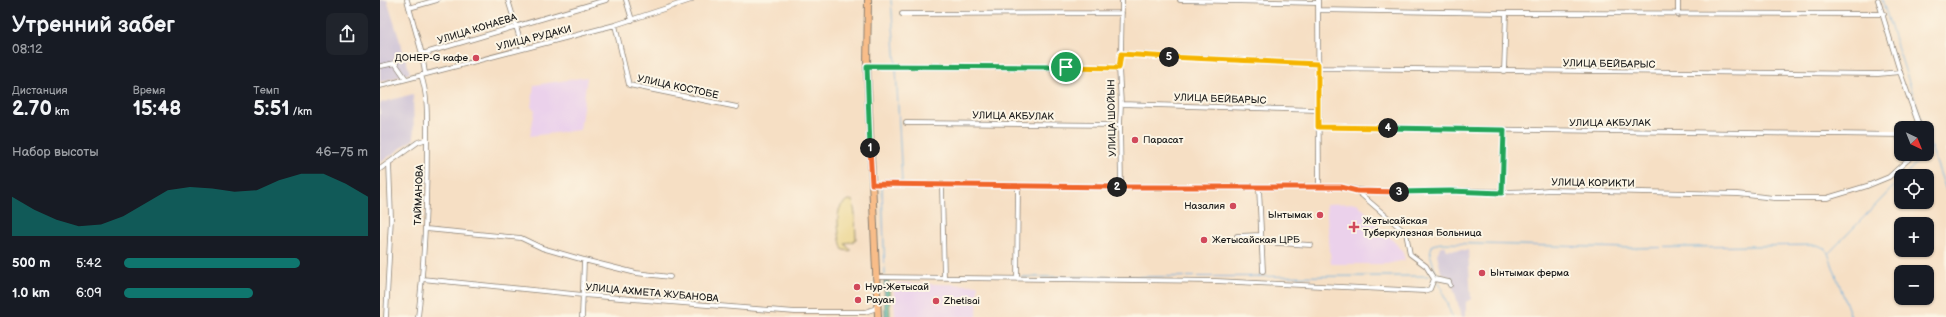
<!DOCTYPE html>
<html lang="ru">
<head>
<meta charset="utf-8">
<style>
	:root { --surface:#171b24; --page:#20242c; --text:#f1f3f6; --muted:#9ea1a6; --accent:#0f766e }
	body { margin:0; font-family:"Balsamiq Sans",sans-serif; background:var(--page); color:var(--text); height:100vh; display:flex; flex-direction:column; font-size:15px; white-space:nowrap }
	* { box-sizing:border-box; margin:0 }
	p { font-size:13px; color:var(--muted) }
	.icon { flex:none; width:22px; height:22px; fill:none; stroke:currentColor; stroke-width:2; stroke-linecap:round; stroke-linejoin:round }
	.map { position:relative; flex:1; overflow:hidden }
	.drawer { display:flex; flex-direction:column; background:var(--surface); width:380px }
	.drawer>* { flex:none }
	.needle { width:26px; rotate:137deg }
	.tools { position:absolute; left:1514px; top:121px; display:grid; gap:8px }
	.tools a { display:grid; place-items:center; width:40px; height:40px; border-radius:8px; background:var(--surface); box-shadow:0 1px 3px #0004; font-size:20px }
	.pin { position:absolute; display:grid; place-items:center; width:34px; height:34px; color:#fff; margin:-17px; border:2px solid #fff; border-radius:50%; box-shadow:0 1px 4px #0007 }
	.km { position:absolute; width:20px; height:20px; margin:-10px; border-radius:50%; background:#222; color:#fff; font-size:11px; line-height:20px; text-align:center }
	.round { display:grid; place-items:center; flex:none; width:42px; height:42px; border-radius:8px; background:var(--page) }
	.headline { display:flex; align-items:center; justify-content:space-between; height:68px; padding:0 12px }
	h1 { font-size:22px; font-weight:800; line-height:30px }
	.figures { display:grid; grid-template-columns:repeat(3,1fr); gap:6px; height:68px; padding:4px 12px }
	.figures div { display:grid; align-content:center }
	.figures b { font-size:20px; font-weight:800 }
	.figures small { font-size:11px; font-weight:400 }
	.figures p { font-size:11px }
	.chart { height:112px; padding:8px 12px }
	.chart p { display:flex; justify-content:space-between }
	.chart svg { width:100%; height:72px; margin-top:4px; fill:var(--accent); opacity:.7 }
	ul { padding:0 12px; list-style:none; font-size:13px }
	li { display:grid; grid-template-columns:64px 48px 1fr; align-items:center; height:30px }
	li i { height:10px; border-radius:5px; background:var(--accent) }
	main { display:flex; flex:1; min-height:0 }
	.map>svg:first-child { display:block }
</style>
</head>
<body>
<main>
<section class="drawer">
<div class="headline"><div><h1>Утренний забег</h1><p>08:12</p></div><a class="round"><svg class="icon" aria-label="share" viewBox="0 0 24 24"><path d="M12 15V3M7 8l5-5 5 5M5 13v7h14v-7"/></svg></a></div>
<div class="figures">
<div><p>Дистанция</p><b>2.70<small> km</small></b></div>
<div><p>Время</p><b>15:48</b></div>
<div><p>Темп</p><b>5:51<small> /km</small></b></div>
</div>
<div class="chart"><p><span>Набор высоты</span>46–75 m</p>
<svg viewBox="0 0 160 44" preserveAspectRatio="none"><path d="M0 44V20L10 28L20 34L30 38L40 37L50 32L60 24L70 16L80 14L90 15L100 17L110 16L120 10L130 6L140 6L150 12L160 20V44z"/></svg>
</div>
<ul>
<li><b>500 m</b>5:42<i style="width:72%"></i></li>
<li><b>1.0 km</b>6:09<i style="width:53%"></i></li>
</ul>
</section>
<div class="map">
<svg width="1566" height="317" viewBox="0 0 1566 317">
	<rect width="100%" height="100%" fill="#fcf5e5"/>
	<filter id="ink" filterUnits="userSpaceOnUse"><feTurbulence type="fractalNoise" baseFrequency=".025" numOctaves="2"/><feDisplacementMap in="SourceGraphic" scale="8" xChannelSelector="R" yChannelSelector="G"/><feConvolveMatrix kernelMatrix="1 2 1 2 8 2 1 2 1" color-interpolation-filters="sRGB"/></filter>
	<filter id="wash" filterUnits="userSpaceOnUse"><feTurbulence type="fractalNoise" baseFrequency=".012" numOctaves="4" result="noise"/><feDisplacementMap in="SourceGraphic" scale="16" xChannelSelector="R" yChannelSelector="G"/><feGaussianBlur stdDeviation="0.9" result="paint"/><feColorMatrix in="noise" values="0 0 0 0 0 0 0 0 0 0 0 0 0 0 0 0 0 1.4 0 .05"/><feComposite in="paint" operator="in"/></filter>
	<g filter="url(#wash)">
		<rect width="100%" height="100%" fill="#f6dfc4"/>
		<path fill="#ebd1eb" d="M207,77l-7,53 -50,6 5,-26 -4,-3 3,-22z
			M977,203l45,47 3,10 -18,4h-56l-5,-60z
			M513,283l85,2 -1,32h-82z"/>
		<path fill="#cbbfd5" d="M0,0h7l23,73 -30,9z
			M33,94l1,45 -34,24v-60z
			M1061,246h5v4h22l3,49 -5,3v15h-4l-12,-40 -9,-5 -4,-18z"/>
		<path fill="#66b986" stroke="#416a51" d="M504,281h5l1,36h-5z"/>
		<path fill="#eeda9e" stroke="#857b5d" d="M469,200l4,1 2,14 1,24 -4,3 -7,1 2,4 3,1v3l-7,-1c-4,-9 -8,-36 -2,-44 2,-3 5,-4 8,-6z"/>
		<g fill="none" stroke-linecap="round" stroke-linejoin="round">
			<path stroke="#68abdc" stroke-width="1" d="M511,0l5,65
				M1502,0l42,128
				M1547,136l19,54
				M1547,152l4,-4
				M1524,176l21,-22
				M516,182h6l-6,-114
				M502,186l3,89
				M1449,253l72,-74
				M641,277l407,-1
				M505,279l2,38
				M1058,279l-8,-25 2,-9 9,-2 188,5 188,-3 8,3 3,5 23,64
				M1059,282l13,35"/>
		</g>
	</g>
	<g filter="url(#ink)">
		<g fill="none" stroke-linecap="round" stroke-linejoin="round">
			<defs>
				<path id="street" d="M27,0l15,54 3,19
					M128,0l15,49
					M246,0l6,20
					M800,0l138,3
					M938,0l1,187
					M1498,0l22,72 20,56
					M29,8l28,-8
					M938,10l188,3 378,1
					M522,14l220,-1
					M1298,15v-15
					M235,25l14,60 108,22
					M42,54l184,-54
					M741,54l197,10
					M1,66l14,-3 11,16
					M487,66l252,2
					M939,68l559,6 22,-2
					M1124,71l2,-58
					M0,86l235,-61 76,-25
					M741,104l197,6
					M526,123l214,2
					M939,127l582,8
					M1518,135l3,11
					M1523,154l5,6
					M0,169l38,-27 9,-3
					M492,184l249,3h220c36,8 72,4 109,4 33,-1 65,3 98,-1l189,4 37,4h53l40,-12 22,-9 25,-23
					M562,186l2,92
					M741,187l-1,-62 1,-21 -2,-36 2,-14 1,-54
					M879,188l4,83
					M977,191l49,42 4,21 16,12 8,13 15,3 1,3
					M1122,193l2,-63
					M46,229l95,9 21,10 42,12 52,13 34,4
					M857,236l24,-1
					M882,242l49,3
					M495,277l341,4 208,10 6,-2 4,-10
					M42,279l161,16 212,17h70l9,-3 4,-4
					M637,279l1,-93
					M6,317l5,-99 -2,-55
					M38,317c7,-60 9,-119 9,-179 0,-22 1,-42 -6,-63
					M202,317l2,-57"/>
				<path id="primary" d="M488,0l-1,66 11,251"/>
			</defs>
			<use href="#street" stroke="#897e70" stroke-width="5.5"/>
			<use href="#primary" stroke="#897e70" stroke-width="8"/>
			<use href="#street" stroke="#fff" stroke-width="4"/>
			<use href="#primary" stroke="#f8bd89" stroke-width="6"/>
		</g>
	</g>
	<g fill="none" stroke-linecap="round" stroke-linejoin="round" filter="url(#ink)">
		<defs>
			<path id="split-1" d="M490,148l-3,-82 199,1"/>
			<path id="split-2" d="M490,148l2,36 245,3"/>
			<path id="split-3" d="M737,187h224l16,4 42,1"/>
			<path id="split-4" d="M1008,128l116,2 -2,63 -52,-2 -51,1"/>
			<path id="split-5" d="M789,57l149,7v63l70,1"/>
			<path id="split-6" d="M686,67l53,1 2,-14 48,3"/>
		</defs>
		<use href="#split-1" stroke="#fff" stroke-width="8"/>
		<use href="#split-2" stroke="#fff" stroke-width="8"/>
		<use href="#split-3" stroke="#fff" stroke-width="8"/>
		<use href="#split-4" stroke="#fff" stroke-width="8"/>
		<use href="#split-5" stroke="#fff" stroke-width="8"/>
		<use href="#split-6" stroke="#fff" stroke-width="8"/>
		<use href="#split-1" stroke="#22a559" stroke-width="5"/>
		<use href="#split-2" stroke="#f0652b" stroke-width="5"/>
		<use href="#split-3" stroke="#f0652b" stroke-width="5"/>
		<use href="#split-4" stroke="#22a559" stroke-width="5"/>
		<use href="#split-5" stroke="#f5b400" stroke-width="5"/>
		<use href="#split-6" stroke="#f5b400" stroke-width="5"/>
	</g>
	<g fill="#d1495b" stroke="#fcf5e5" stroke-width="1.5">
		<circle cx="96" cy="58" r="4"/>
		<circle cx="755" cy="140" r="4"/>
		<circle cx="853" cy="206" r="4"/>
		<circle cx="940" cy="215" r="4"/>
		<path d="M972 221h4v4h4v4h-4v4h-4v-4h-4v-4h4z"/>
		<circle cx="824" cy="240" r="4"/>
		<circle cx="1102" cy="273" r="4"/>
		<circle cx="477" cy="287" r="4"/>
		<circle cx="478" cy="300" r="4"/>
		<circle cx="556" cy="301" r="4"/>
	</g>
	<g text-anchor="middle" dominant-baseline="central" stroke-width="4" stroke-linejoin="round" paint-order="stroke">
		<g font-size="10" fill="#1c1c1c" stroke="#fcf5e5">
			<text transform="translate(97 29) rotate(-17)">УЛИЦА КОНАЕВА</text>
			<text transform="translate(154 38) rotate(-14)">УЛИЦА РУДАКИ</text>
			<text transform="translate(1229 64) rotate(1)">УЛИЦА БЕЙБАРЫС</text>
			<text transform="translate(298 87) rotate(12)">УЛИЦА КОСТОБЕ</text>
			<text transform="translate(840 99) rotate(2)">УЛИЦА БЕЙБАРЫС</text>
			<text transform="translate(633 116) rotate(1)">УЛИЦА АКБУЛАК</text>
			<text transform="translate(732 118) rotate(-91)">УЛИЦА ШОЙЫН</text>
			<text x="1230" y="123">УЛИЦА АКБУЛАК</text>
			<text transform="translate(1213 183) rotate(1)">УЛИЦА КОРИКТИ</text>
			<text transform="translate(39 195) rotate(-88)">ТАЙМАНОВА</text>
			<text transform="translate(272 293) rotate(5)">УЛИЦА АХМЕТА ЖУБАНОВА</text>
		</g>
		<g font-size="10" fill="#1c1c1c" stroke="#fcf5e5" text-anchor="start">
			<text x="88" y="58" text-anchor="end">ДОНЕР-G кафе</text>
			<text x="763" y="140">Парасат</text>
			<text x="845" y="206" text-anchor="end">Назалия</text>
			<text x="932" y="215" text-anchor="end">Ынтымак</text>
			<text x="983" y="221">Жетысайская<tspan x="983" dy="12">Туберкулезная Больница</tspan></text>
			<text x="832" y="240">Жетысайская ЦРБ</text>
			<text x="1110" y="273">Ынтымак ферма</text>
			<text x="485" y="287">Нур-Жетысай</text>
			<text x="486" y="300">Рауан</text>
			<text x="564" y="301">Zhetisai</text>
		</g>
	</g>
</svg>
<div class="tools">
<a><svg class="needle" viewBox="-14 -14 28 28"><path d="M0-13l5 13h-10z" fill="#e53935"/><path d="M0 13l5-13h-10z" fill="#9ea1a6"/></svg></a>
<a><svg class="icon" aria-label="locate" viewBox="0 0 24 24"><circle cx="12" cy="12" r="6"/><path d="M12 2v4M12 18v4M2 12h4M18 12h4"/></svg></a>
<a>+</a>
<a>−</a>
</div>
<div class="pin" style="left:686px;top:67px;background:#1e9e55"><svg class="icon" aria-label="arrive" viewBox="0 0 24 24"><path d="M6 21V4h12l-3 4 3 4H6"/></svg></div>
<b class="km" style="left:490px;top:148px">1</b>
<b class="km" style="left:737px;top:187px">2</b>
<b class="km" style="left:1019px;top:192px">3</b>
<b class="km" style="left:1008px;top:128px">4</b>
<b class="km" style="left:789px;top:57px">5</b>
</div>
</main>
</body>
</html>
